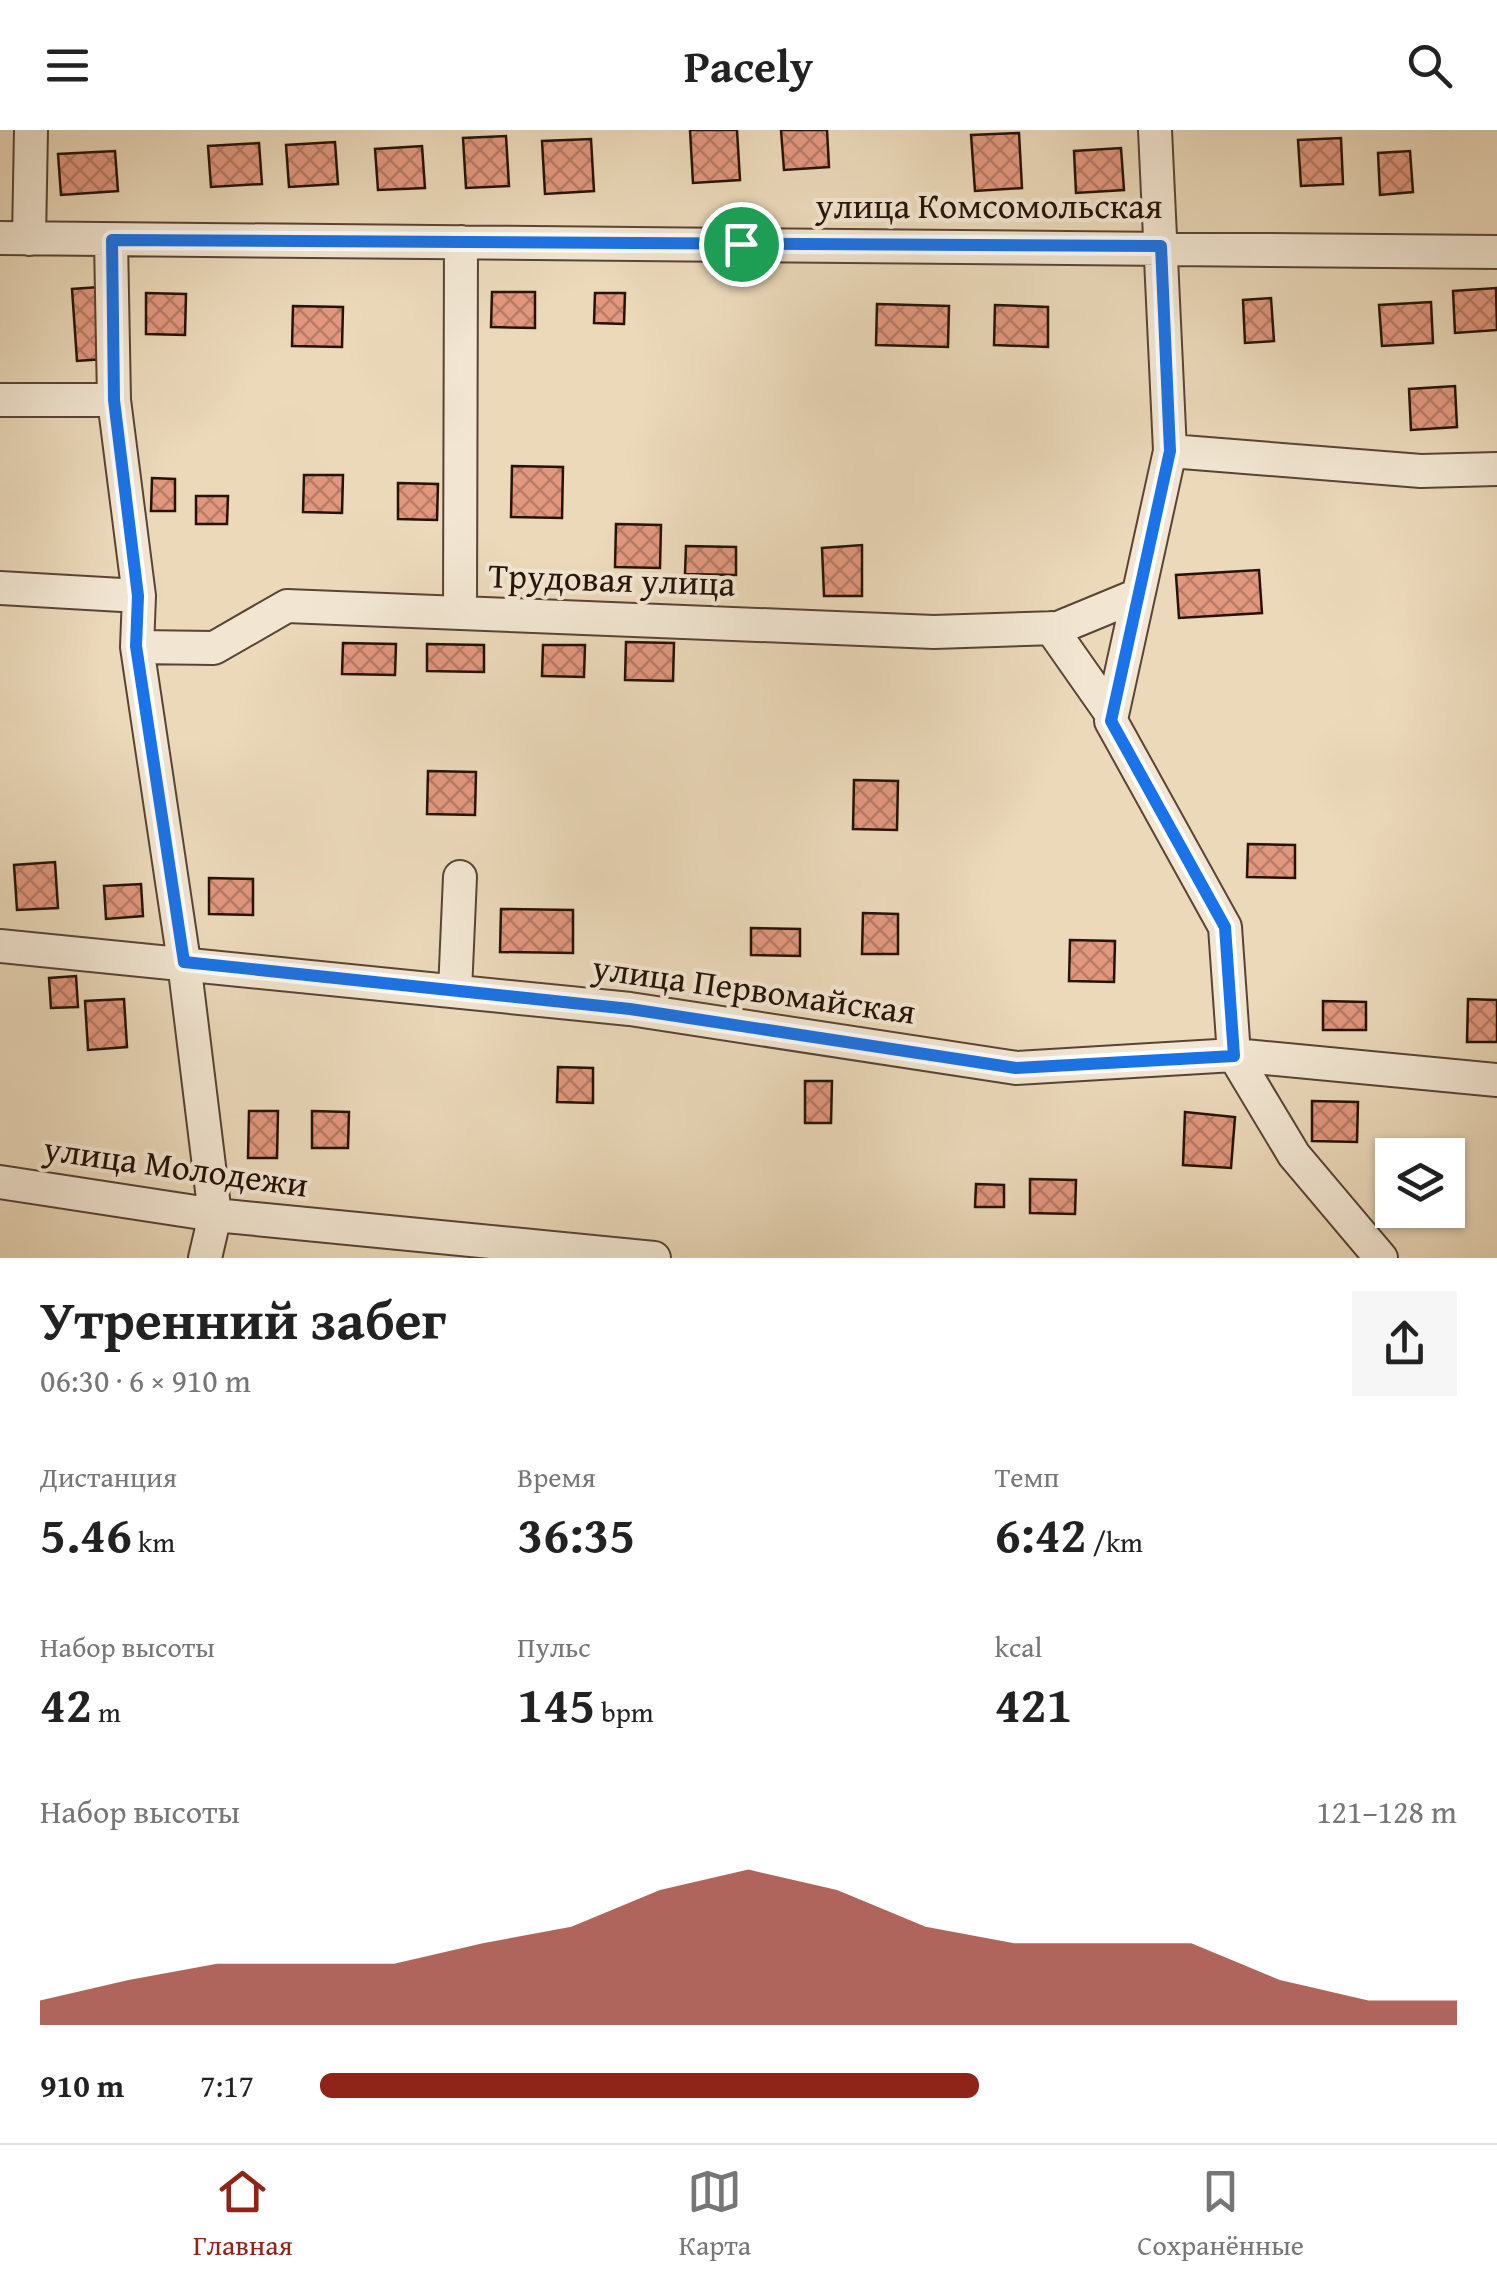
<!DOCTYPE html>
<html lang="ru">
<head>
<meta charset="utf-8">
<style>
	:root { --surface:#fff; --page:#f6f6f6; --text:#222; --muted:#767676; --line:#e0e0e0; --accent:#8f2418 }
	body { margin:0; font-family:"Gentium Book Plus",serif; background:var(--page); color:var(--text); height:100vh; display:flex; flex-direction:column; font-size:38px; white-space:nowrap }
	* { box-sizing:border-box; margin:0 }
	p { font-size:32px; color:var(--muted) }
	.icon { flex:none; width:55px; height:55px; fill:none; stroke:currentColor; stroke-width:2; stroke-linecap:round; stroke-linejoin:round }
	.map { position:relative; height:1128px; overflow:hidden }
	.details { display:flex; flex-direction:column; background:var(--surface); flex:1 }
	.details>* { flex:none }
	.buttons { position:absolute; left:1375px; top:1008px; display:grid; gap:20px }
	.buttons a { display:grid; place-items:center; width:90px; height:90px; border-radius:0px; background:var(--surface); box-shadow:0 2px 8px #0004; font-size:50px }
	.pin { position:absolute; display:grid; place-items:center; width:85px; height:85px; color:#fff; margin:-42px; border:5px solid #fff; border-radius:50%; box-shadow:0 2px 10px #0007 }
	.round { display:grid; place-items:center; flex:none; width:105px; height:105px; border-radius:0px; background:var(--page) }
	.head { display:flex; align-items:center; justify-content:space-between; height:170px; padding:0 40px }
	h1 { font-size:55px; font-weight:700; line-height:75px }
	.figures { display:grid; grid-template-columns:repeat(3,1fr); gap:15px; height:170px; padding:10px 40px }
	.figures div { display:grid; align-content:center }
	.figures b { font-size:50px; font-weight:700 }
	.figures small { font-size:28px; font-weight:400 }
	.figures p { font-size:28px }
	.chart { height:280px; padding:20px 40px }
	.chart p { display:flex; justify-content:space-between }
	.chart svg { width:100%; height:180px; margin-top:10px; fill:var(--accent); opacity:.7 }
	ul { padding:0 40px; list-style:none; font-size:32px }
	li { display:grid; grid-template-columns:160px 120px 1fr; align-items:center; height:75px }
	li i { height:25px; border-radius:12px; background:var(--accent) }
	header { display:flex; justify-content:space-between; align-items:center; height:130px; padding:0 40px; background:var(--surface); font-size:45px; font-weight:700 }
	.menu { display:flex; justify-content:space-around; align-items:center; height:140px; border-top:2px solid var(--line); background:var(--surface); font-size:28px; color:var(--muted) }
	.menu a { display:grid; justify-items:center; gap:5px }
	.menu .on { color:var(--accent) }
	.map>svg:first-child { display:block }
</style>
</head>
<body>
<header><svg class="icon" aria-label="menu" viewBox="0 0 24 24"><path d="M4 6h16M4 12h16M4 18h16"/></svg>Pacely<svg class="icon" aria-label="search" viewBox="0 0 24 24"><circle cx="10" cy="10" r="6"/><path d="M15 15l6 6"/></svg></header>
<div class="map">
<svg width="1497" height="1128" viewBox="0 0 1497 1128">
	<defs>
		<pattern id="building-cross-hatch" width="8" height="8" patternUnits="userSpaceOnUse" patternTransform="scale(2.5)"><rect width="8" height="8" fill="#e2987f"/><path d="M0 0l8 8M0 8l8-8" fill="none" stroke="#b77b66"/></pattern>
	</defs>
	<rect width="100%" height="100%" fill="#ebd9ba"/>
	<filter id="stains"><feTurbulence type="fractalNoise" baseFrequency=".002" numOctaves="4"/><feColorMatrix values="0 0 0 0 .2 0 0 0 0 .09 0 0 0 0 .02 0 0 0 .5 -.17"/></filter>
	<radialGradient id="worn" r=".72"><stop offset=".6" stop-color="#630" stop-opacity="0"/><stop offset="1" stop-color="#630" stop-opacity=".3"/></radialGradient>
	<path fill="url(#building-cross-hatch)" stroke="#271207" stroke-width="2.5" d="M690,0h47l3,50 -47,3z
		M781,0h46l2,37 -45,3z
		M1019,3l3,55 -47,3 -4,-56z
		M506,6l3,50 -43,2 -3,-50z
		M1341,8l2,46 -42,2 -3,-46z
		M591,9l3,52 -49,3 -3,-53z
		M335,12l3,42 -49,3 -3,-42z
		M259,13l3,41 -51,3 -3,-41z
		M422,16l3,42 -47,2 -3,-41z
		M1121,18l3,42 -48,3 -2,-42z
		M115,21l3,40 -57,4 -3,-41z
		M1410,21l3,41 -33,3 -2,-42z
		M99,157l5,72 -27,2 -5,-72z
		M1496,158l1,42 -42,3 -2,-42z
		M492,162h43v36l-44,-1z
		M146,163l40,1 -1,41 -39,-1z
		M595,163h30l-1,31 -30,-1z
		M1271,168l3,43 -29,2 -2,-43z
		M1431,172l2,41 -51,3 -3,-41z
		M877,174l72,2 -1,41 -72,-2z
		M995,175l53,2v40l-54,-2z
		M293,176l50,1 -1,40 -50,-1z
		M1455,256l2,41 -46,3 -2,-41z
		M512,336l51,1 -1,51 -51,-1z
		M304,345h39l-1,38 -39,-1z
		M152,348l23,1v32h-24z
		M398,353l40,1 -1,36 -39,-1z
		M196,366h32l-1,28h-31z
		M616,394l45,1 -1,43 -45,-1z
		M862,415v51h-38l-2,-48z
		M686,416l50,1v28l-51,-1z
		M1259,440l3,43 -83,5 -3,-43z
		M626,512l48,1 -1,38 -48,-1z
		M343,513l53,1 -1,31 -53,-1z
		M427,514l57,1v27l-57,-1z
		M543,515h42l-1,32 -42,-1z
		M428,641l48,1 -1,43 -48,-1z
		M854,650l44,1 -1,49 -44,-1z
		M1248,714l47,1v33l-48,-1z
		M55,732l3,46 -41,2 -3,-45z
		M209,748l44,1v36l-44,-1z
		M141,754l2,32 -37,3 -2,-33z
		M501,779l72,1v43l-73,-1z
		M863,783l35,1v40h-36z
		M751,798l49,1v27l-49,-1z
		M1070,810l45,1 -1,41 -45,-1z
		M76,846l2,31 -27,1 -2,-30z
		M124,869l3,48 -39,3 -3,-49z
		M1468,869l29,1v42h-30z
		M1323,871l43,1v28h-43z
		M558,937l35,1v35l-36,-1z
		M805,951h27l-1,42h-26z
		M1312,971l46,1 -1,40 -45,-1z
		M249,981h29l-1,47h-29z
		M312,981l37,1 -1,36h-36z
		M1185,982l50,5 -4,51 -48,-3z
		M1422,1015l36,1 -1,41h-9v-32h-26z
		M1030,1049l46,1 -1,34 -45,-1z
		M976,1054l28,1v22h-29z"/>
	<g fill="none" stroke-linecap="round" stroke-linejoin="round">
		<defs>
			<path id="minor" d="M0,108l1497,14
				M29,109l2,-109
				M111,110l3,160 25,196 -2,51 47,315 31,253 -10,43
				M0,270h114
				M1170,321l251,20 76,-2
				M0,458l139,8
				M460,483l1,-371
				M1051,498l61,87 -1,6 114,206 9,128 60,100 87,103
				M137,517l77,1 73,-42 647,26 124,-4 80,-33
				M1112,585l58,-264 -15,-321
				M0,816l630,63 386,59 218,-13 263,25
				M455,861l5,-114
				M0,1052l215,33 439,43"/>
		</defs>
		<use href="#minor" stroke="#584434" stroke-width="36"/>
		<use href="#minor" stroke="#f2e6d2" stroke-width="32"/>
	</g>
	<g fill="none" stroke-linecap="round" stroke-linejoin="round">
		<defs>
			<path id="route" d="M112,110l1049,6 9,205 -59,270 114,206 9,129 -218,12 -386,-59 -446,-47 -48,-316 2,-50 -24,-196z"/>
		</defs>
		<use href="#route" stroke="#fff" stroke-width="20"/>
		<use href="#route" stroke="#1a73e8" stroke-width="12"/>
	</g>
	<g text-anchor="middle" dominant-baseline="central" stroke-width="8" stroke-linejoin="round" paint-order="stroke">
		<g font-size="35" fill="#271207" stroke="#f2e6d2">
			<text x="989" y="75">улица Комсомольская</text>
			<text transform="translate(612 449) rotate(2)">Трудовая улица</text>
			<text transform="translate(754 859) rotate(8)">улица Первомайская</text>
			<text transform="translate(176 1036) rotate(8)">улица Молодежи</text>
		</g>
	</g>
	<rect width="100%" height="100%" filter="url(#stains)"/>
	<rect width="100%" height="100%" fill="url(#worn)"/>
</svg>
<div class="buttons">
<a><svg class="icon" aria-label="layers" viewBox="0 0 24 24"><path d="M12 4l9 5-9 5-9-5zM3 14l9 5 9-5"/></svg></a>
</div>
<div class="pin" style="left:741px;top:114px;background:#1e9e55"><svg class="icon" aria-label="arrive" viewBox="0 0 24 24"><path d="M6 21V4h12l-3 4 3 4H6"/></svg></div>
</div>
<section class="details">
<div class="head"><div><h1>Утренний забег</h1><p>06:30 · 6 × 910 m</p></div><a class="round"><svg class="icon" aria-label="share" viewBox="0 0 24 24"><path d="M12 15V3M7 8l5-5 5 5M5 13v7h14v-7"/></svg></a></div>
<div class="figures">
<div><p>Дистанция</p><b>5.46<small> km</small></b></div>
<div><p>Время</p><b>36:35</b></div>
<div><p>Темп</p><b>6:42<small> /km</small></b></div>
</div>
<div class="figures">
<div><p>Набор высоты</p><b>42<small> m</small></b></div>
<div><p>Пульс</p><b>145<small> bpm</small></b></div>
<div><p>kcal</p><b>421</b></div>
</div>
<div class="chart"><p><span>Набор высоты</span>121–128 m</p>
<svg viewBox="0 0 160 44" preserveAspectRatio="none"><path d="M0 44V38L10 33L20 29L30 29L40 29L50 24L60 20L70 11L80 6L90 11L100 20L110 24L120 24L130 24L140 33L150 38L160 38V44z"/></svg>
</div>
<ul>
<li><b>910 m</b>7:17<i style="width:58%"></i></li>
</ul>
</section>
<nav class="menu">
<a class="on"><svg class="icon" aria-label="home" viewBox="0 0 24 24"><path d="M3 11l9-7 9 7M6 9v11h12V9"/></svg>Главная</a>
<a><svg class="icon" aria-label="map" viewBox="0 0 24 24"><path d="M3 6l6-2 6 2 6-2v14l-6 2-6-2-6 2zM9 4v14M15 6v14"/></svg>Карта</a>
<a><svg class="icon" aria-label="saved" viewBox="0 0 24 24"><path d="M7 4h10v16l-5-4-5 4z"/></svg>Сохранённые</a>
</nav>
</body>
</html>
